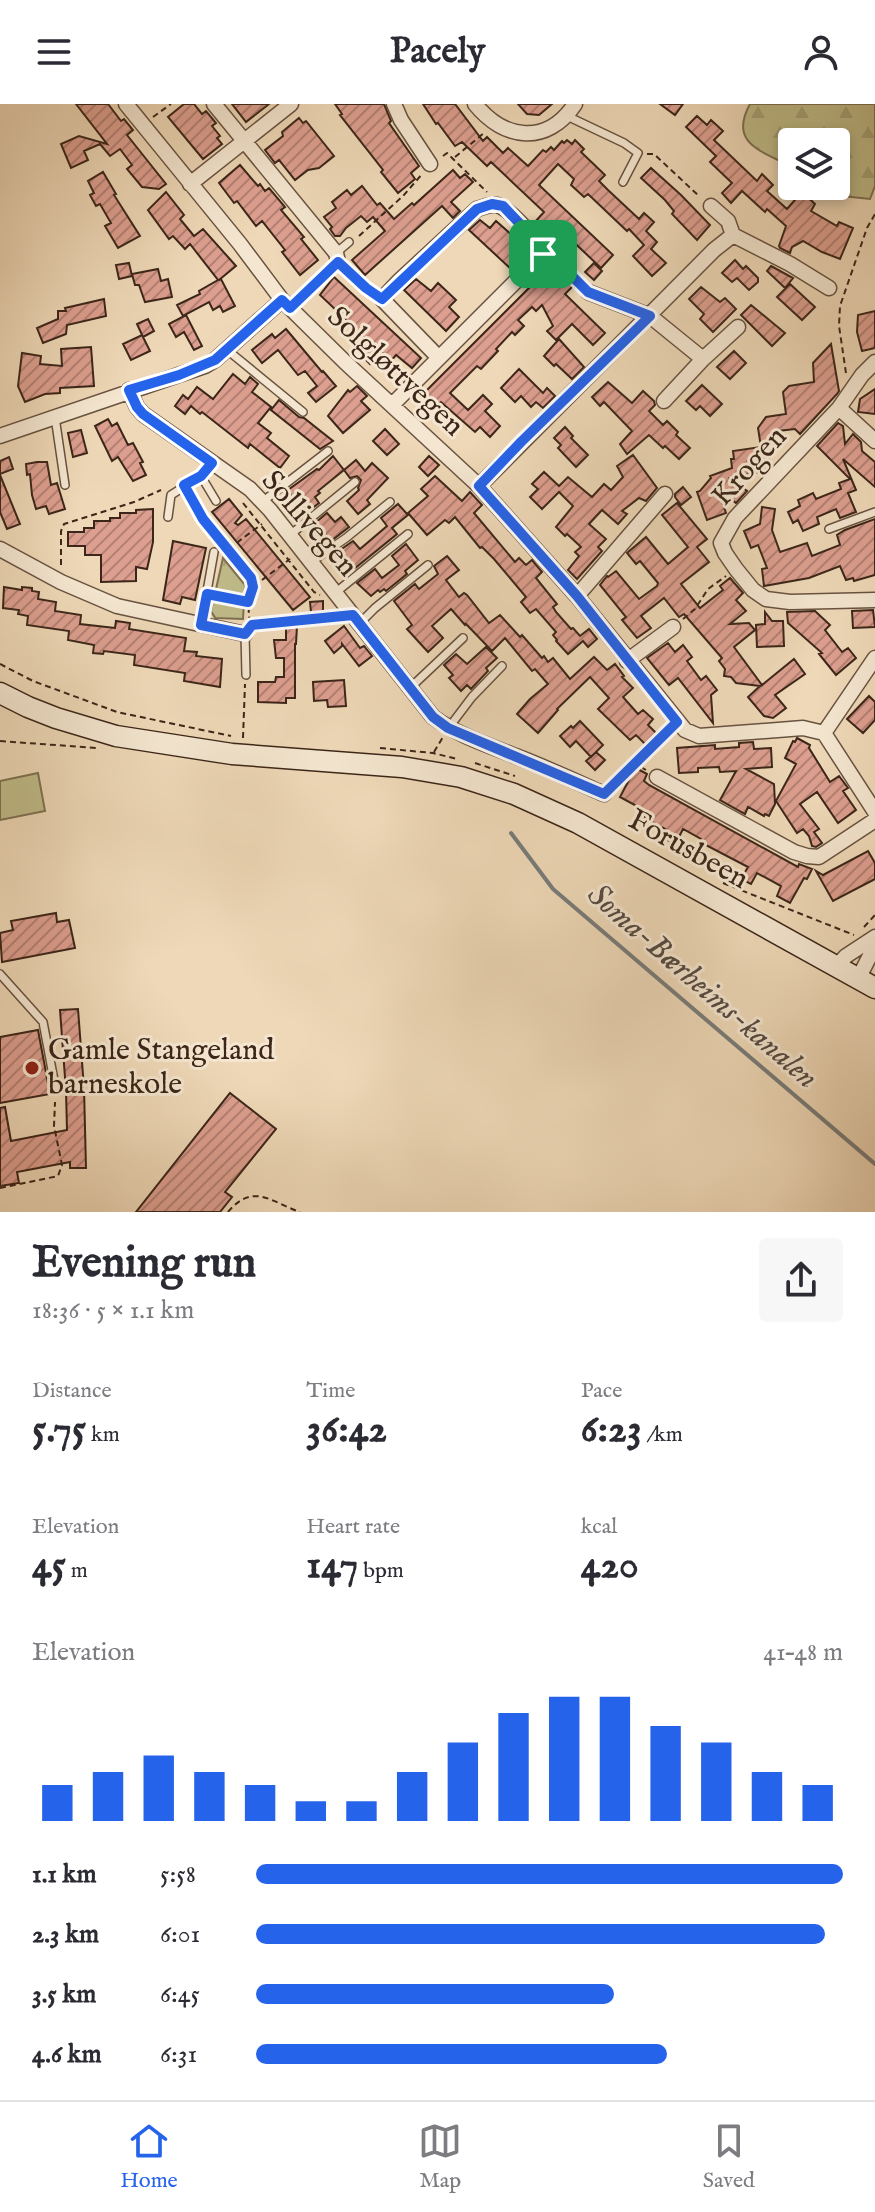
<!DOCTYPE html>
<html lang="en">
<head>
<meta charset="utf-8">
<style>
	:root { --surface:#fff; --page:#f7f7f7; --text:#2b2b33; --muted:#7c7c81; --line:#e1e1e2; --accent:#2563eb }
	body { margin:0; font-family:"IM FELL English",serif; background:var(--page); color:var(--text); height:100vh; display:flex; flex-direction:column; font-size:30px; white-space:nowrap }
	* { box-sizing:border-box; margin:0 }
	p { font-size:26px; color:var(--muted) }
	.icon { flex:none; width:44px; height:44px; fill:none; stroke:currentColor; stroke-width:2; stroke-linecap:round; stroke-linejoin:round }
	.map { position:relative; height:1108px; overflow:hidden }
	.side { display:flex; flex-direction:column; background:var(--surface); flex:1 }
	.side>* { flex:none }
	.controls { position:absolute; left:778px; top:24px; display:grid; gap:16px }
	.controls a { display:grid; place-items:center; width:72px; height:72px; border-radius:8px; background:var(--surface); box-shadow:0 4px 12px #0003; font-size:40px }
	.pin { position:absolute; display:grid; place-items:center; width:68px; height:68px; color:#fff; margin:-34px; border-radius:16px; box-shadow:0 4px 12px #0006 }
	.round { display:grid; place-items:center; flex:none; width:84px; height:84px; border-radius:8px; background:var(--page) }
	.headline { display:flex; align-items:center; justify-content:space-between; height:136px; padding:0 32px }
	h1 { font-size:44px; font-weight:700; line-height:60px }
	.metrics { display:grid; grid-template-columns:repeat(3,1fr); gap:12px; height:136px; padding:8px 32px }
	.metrics div { display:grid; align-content:center }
	.metrics b { font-size:40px; font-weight:700 }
	.metrics small { font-size:22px; font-weight:400 }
	.metrics p { font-size:22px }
	.chart { height:224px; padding:16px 32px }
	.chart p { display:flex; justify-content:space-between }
	.chart svg { width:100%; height:144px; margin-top:8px; stroke:var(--accent); stroke-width:6 }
	ul { padding:0 32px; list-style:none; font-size:26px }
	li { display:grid; grid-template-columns:128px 96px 1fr; align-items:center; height:60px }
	li i { height:20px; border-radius:10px; background:var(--accent) }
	header { display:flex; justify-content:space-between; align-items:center; height:104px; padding:0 32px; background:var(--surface); font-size:36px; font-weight:700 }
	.dock { display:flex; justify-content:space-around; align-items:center; height:112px; border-top:2px solid var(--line); background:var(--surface); font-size:22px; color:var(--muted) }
	.dock a { display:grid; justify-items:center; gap:4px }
	.dock .on { color:var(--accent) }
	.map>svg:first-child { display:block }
</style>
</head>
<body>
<header><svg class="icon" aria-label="menu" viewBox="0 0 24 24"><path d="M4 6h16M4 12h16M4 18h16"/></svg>Pacely<svg class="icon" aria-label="person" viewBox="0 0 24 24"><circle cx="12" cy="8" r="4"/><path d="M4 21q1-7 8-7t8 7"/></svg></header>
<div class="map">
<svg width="875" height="1108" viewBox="0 0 875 1108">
	<defs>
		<pattern id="forest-firs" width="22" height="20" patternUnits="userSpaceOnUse" patternTransform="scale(2)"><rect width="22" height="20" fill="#bfbc89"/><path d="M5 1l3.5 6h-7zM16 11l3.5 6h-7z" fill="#a5a176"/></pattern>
		<pattern id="park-crowns" width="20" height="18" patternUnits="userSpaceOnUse" patternTransform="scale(2)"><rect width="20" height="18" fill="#bfbc89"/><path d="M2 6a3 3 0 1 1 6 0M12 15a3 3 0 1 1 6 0" fill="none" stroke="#a5a176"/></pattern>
		<pattern id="building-hatch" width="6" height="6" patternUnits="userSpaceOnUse" patternTransform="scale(2)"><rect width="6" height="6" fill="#dd9f8f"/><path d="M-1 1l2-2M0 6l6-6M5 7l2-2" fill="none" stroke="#b48174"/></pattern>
	</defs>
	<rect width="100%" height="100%" fill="#eed8b7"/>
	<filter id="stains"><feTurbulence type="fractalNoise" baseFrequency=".0025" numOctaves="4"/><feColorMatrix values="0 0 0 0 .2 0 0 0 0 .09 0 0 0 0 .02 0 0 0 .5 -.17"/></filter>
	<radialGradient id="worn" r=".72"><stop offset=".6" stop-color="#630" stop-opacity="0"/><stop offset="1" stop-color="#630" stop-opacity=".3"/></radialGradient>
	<path fill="url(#forest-firs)" stroke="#7e7151" stroke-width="2" d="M750,0h125v82l-5,13 -28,-3 -18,-10h12v-44h-44v25c-30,-16 -64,-23 -42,-63z"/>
	<path fill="url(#park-crowns)" stroke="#7e7151" stroke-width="2" d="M223,454l22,27 -2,34 -28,-1 -4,-7z"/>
	<path fill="#bfbc89" stroke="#7e7151" stroke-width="2" d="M38,669l7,38 -45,9v-39z"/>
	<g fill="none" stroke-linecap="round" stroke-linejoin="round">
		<path stroke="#787c7a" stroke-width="4" d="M511,729l42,56 322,275"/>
	</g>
	<path fill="url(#building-hatch)" stroke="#3c2619" stroke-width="2" d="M76,0h32l13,17 3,-2 9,11 -6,5 39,49 -7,5 -17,-2 -15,-18 5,-4 -12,-16 -10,7 -10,-12 -16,7 4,9 -17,8 -10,-24 18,-8 28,8z
		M184,0h10l8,10 4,-3 10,12 -4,3 8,10 -3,2 5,6 -19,15 -35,-42z
		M232,0h37l-23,18z
		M335,0h49l7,17 -2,2 30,43 -8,7 4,6 -17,14 -17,-21 2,-2 -43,-55 2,-1z
		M423,0h32l28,37 4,-4 16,16 5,-5 20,18 15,-16 3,2 5,-5 3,3 8,-9 2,2 3,-3 5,4 3,-4 9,9 -3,3 24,23 -6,6 9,9 31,29 5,-6 10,9 -8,9 11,11 -6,7 15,14 -14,13 -19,-20 11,-11 -15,-16 -2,2 -39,-37 -4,3 -13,-12 3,-6 -16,-15 -19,21 74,70 -12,13 -38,-36 -12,13 -17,-22 10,-11 -53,-50 -4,4 -25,-24 -7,4 -17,-23 -2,1z
		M518,0h34l-13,11 -12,-1z
		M660,0h23l-8,11z
		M697,12l10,9 4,-5 12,11 -9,9 43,41 5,-7 11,11 -6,6 20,18 15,-17 13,12 -4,7 26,15 2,-4 14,6 -13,31 -18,-7 -19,-11 -11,6 -2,6 -10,-5 -1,-2 7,-20 -19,-17 -2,3 -23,-21 -11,12 -9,-10 10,-10 -22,-21 6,-6 -30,-29z
		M299,14l4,5 3,-2 28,35 -15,12 -11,2 -13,10 -16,-20 -4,3 -10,-13 18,-14 -1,-4z
		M240,61l18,21 2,-2 5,7 4,-3 16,19 -4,3 23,27 -3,2 17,21 -18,15 -18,-23 3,-2 -23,-29 -6,5 -19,-25 -3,2 -15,-20z
		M651,64l30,27 29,30 -13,15 -25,-26 2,-3 -9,-11 -24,-22z
		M453,66l7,8 5,-4 8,8 -22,20 9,9 -7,7 -11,-12 -77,69 -13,-15 33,-29 -12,-14 -6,5 -6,-6 -15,12 -6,8h-5l-5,-7 2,-2 -8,-10 12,-9 -4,-6 15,-12 4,5 11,-9 15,19 3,-2 14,16 18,-16 2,2z
		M103,68l13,22 -2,1 26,41 -22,12 -13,-22 6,-3 -11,-19 -4,2 -6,-11 4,-2 -6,-12z
		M166,88l18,23 -4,4 14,17 9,-7 33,37 -17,14 2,-1 14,27 -12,6 -3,-6 -7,4 -4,-8 -26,14 -6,-11 23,-11 -1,-3 19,-11 -28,-36 -5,5 -12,-13 -4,3 -21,-29z
		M480,116l10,8 6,-7 26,23 -8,8 8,7 -10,11 -43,-40z
		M735,156l8,9 3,-3 12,12v4l-9,8 -12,-12 -5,4 -10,-9z
		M129,159l3,13 -13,3 -3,-14z
		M594,159l8,8 -8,9 -9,-8z
		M771,162l22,12 -8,10 -18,-17z
		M158,165l3,12 7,-2 4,18 -27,5 -6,-17h-4l-3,-11z
		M548,165l12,12 6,-6 9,9 -10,10 40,39 -12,12 -21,-21 -16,16 -9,-9 6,-5 -11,-21 -6,6 -4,-4 -14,13 6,6 -9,9 -3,-3 -16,17 2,2 -17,18 -4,-3 -27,27 18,17 15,-15 9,9 -7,7 15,15 -10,11 -10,-10 -5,5 -34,-30 -8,8 -13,-13z
		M334,173l87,81 -9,10 -16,-13 -5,6 -10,-9 -11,12 -7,-7 11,-11 -54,-51z
		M416,175l15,12 7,-8 18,17 -7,7 10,10 -13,14 -42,-41z
		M790,180l25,23 -13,13 -25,-23z
		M701,183l19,15 5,-4 11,11 -23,23 -13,-13 4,-5 -15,-15z
		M104,195l2,17 -39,9 -1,9 -23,9 -6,-15 21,-9v-8h8l-1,-3z
		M751,201l34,28 -13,13 -31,-31z
		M875,207v37l-13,3 -5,-19 1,-17z
		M186,211l16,31 -8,4 -10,-18 -8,5 -7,-13z
		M148,215l6,12 -11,6 -6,-13z
		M286,225l36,43 1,-1 13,15 -20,16 -8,-9 9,-7 -12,-15 -7,4 -20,-25 -16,13 -10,-13 20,-16 3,4z
		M142,231l8,16 -19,9 -8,-16z
		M559,235l25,28 -12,12 -16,-15 -2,2 -10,-10z
		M831,240l8,47 -2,3 -37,40 -5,-5 -17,2 2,17 -12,2 2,16 -4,5 -36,7 17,13 -11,12 -19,-16 9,26 -19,7 -10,-28 3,-1 11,-13 -1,-2 22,-8 -1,-9h3l-1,-8 28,-4 -3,-19 8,-11 20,-3 -3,-22 6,-6 25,-4 -1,-19z
		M91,243l3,39 -34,2v5l-15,1 -20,8 -7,-16 4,-33 19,3 -1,8 22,2 -1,-17z
		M734,247l12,12 -16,16 -13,-12z
		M519,265l24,24 4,-5 8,8 -12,12 -7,-6 -5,5 -10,-11 -6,6 -14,-14z
		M233,270l12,10 5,-7 8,7 -6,8 19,15 -13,16 13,10 -4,5 22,18 -9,12 -30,-24 -2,4 -46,-36 -2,2 -9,-8 -6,8 -10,-8 8,-11 5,4 9,-12 16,12z
		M608,278l24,21 11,-12 11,10 1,4 -6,6 14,14 4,-4 11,11 -2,3 14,13 -11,11 -14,-13 -2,2 -14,-13 -22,19 -7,-10 12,-13 -28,-29 -4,4 -8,-9z
		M702,281l20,19 -12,12 -10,-10 -4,4 -10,-9z
		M357,282l10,10 -6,5 9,9 -27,23 -15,-17 20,-26 2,2z
		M875,285v25l-17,-2 2,-13z
		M279,296l20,17 5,1 29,23 -13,8 -49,-39z
		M108,315l4,7 5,-3 11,22 5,-2 10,19 -3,1 6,12 -13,6 -15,-24 -6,4 -17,-35z
		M838,319l5,3 2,18 8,-10 8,8 1,9 13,11v25l-32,-28 13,31 -8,3 8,19 -16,6 -4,-9 -19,8 2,7 -16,7 -5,-11 -5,3 -5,-11 12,-6 -2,-6 15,-7 3,6 25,-10 -2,-6 11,-4 -33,-33z
		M565,323l8,9 -2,2 17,17 -12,12 -18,-19 3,-3 -7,-7z
		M385,325l14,15 -12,11 -14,-14z
		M81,326l6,23 -14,4 -5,-24z
		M633,351l24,33 -11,13 -7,-3 -17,13 5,3 -9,10 -16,-14 -13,14 17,15 -8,8 4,4 -25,28 -9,-9 11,-14 -4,-4 6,-5 -14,-13 -2,2 -9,-9 17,-21 -14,-14 -17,17 -12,-12 8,-8 -6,-5 12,-12 15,14 9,-9 24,20 12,-13 7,6 12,-13 -6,-11z
		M333,352l11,14 12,-10 9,11 7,-8 16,15 -21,22 3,4 -12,10 -11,-13 12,-11 -1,-2 3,-8 -4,-4 -7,2 -6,-8 -26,21 2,2 -5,4 4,6 -24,19 -7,-9 10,-8 -10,-15 29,-21 2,1z
		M429,352l10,9 -11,11 -9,-9z
		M9,353l4,12 -13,5v-13z
		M37,358h10l4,23 6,-2 8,26 -16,5 -3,-8 -10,3 -4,-14 -2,-21 -3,1 -1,-11z
		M0,371l20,49 -13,5 -7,-17z
		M435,372l27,25 8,-9 12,13 -8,8 41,49 4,-4 7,7 6,-5 10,12 -6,6 21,26 -4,3 3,5 15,17 2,-1 7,8 9,-7 8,10 -9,8 -5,-6 -15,13 -12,-13 1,-1 -4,-5 3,-3 -20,-23 -6,4 -9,-11 5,-5 -32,-38 -12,-12 -2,1 -25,-31 -6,6 -4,-3 -18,15 -19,-22 20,-17 -7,-7z
		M683,383l8,10 -10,8 -6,-8v-3z
		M229,395l13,16 -7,8 3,2 8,-6 64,78 -17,13 -81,-98z
		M677,399l30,36 -10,8 12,15 -28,22 19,24 23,-18 -3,-4 10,-8 13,15 -7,7 10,11 -16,13 19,-1 6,7 -21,17 28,38 32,-26 11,15 -30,21 11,13 -13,10 -9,-2 -16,-19 12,-11 -24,-3 -5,-6 -7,-1 1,-7 -6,-8 3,-3 -38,-44 -5,3 -15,-19 -23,18 10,12 -14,10 -15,-18 4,-3 -26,-32 7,-9 1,1 8,-6 23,28 18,-13 1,-3 -18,-22 -4,3 -9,-11 19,-16 22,27 20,-17 -26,-32z
		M398,400l10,11 -16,13 5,6 -48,39 -16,-18 20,-14 7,8 27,-23 -6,-8z
		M762,403l13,2 -3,21 8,22 27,-9 5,13 28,-11 -3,-10 8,-5 30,-11v56l-21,6 -1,-3 -7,2 -6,-14 -31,12 -45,8 -2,-17 5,-1 -9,-23 -7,3 -7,-17 16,-7z
		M153,405v33l-6,27 -11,-2v14l-35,1v-27h-16v-9h-17v-14h16v-4h10v-7h16v-3h10v-5h16v-3z
		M327,409l8,9 6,-5 8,10 -18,14 -9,-11 -7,5 -6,-7z
		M173,437l33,7 -11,52 -13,-3 -2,7 -17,-4z
		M406,440l12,16 -13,11 2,3 -21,17 -2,-2 -4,3 -2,-2 -7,6 -14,-13 18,-14 7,9 17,-13 -7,-9z
		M447,452l12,14 -13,10 13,17 5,-4 3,2 22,28 11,-8 20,22 2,-2 20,23 2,-2 4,6 5,-4 17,21 24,-22 13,13 8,-6 9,12 -2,1 11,11 -10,9 15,17 5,-4 10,9 -5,6 9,9 -12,10 -9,-9 -6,5 -32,-31 11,-11 -19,-21 -33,32 1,1 -20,23 -21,-19 13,-15 18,-15 -13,-15 -3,2 -27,-33 -13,13 -26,-27 -1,1 -14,-16 -19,17 11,12 -15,14 -21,-23 5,-4 -18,-24 21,-17 4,5 19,-15 -4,-8z
		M4,483l18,3v-3l10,1v3l7,1 -1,7 18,3 -1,9 26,4 -1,9 35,4 1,-7 14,2 -1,6 57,9 -2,13 13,1 -1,4 26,3 -2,28 -36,-6 1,-8 -51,-8 1,-10 -31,-4 -1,3 -10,-1 1,-8 -26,-5 1,-9 -42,-6 1,-9 -10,-2 1,-4 -16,-2z
		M323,497v11h-12l-1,-10z
		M873,506l2,17 -22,1 -1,-17z
		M815,507l15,14 -5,5 17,22 6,-4 8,10 -20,17 -17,-21 3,-1 -34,-30 -1,-11z
		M765,508l7,9h11l1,25 -27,1 -1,-22 9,-1z
		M297,522l-1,18h-1v54h-9v5l-28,-1v-20h17l1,-5h8v-19h-8l-2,-18h12v-13z
		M344,522l16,22 4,-2 8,10 -13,10 -17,-22v2l-8,7 -9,-12z
		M668,539l7,9 8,-7 9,12 -5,4 14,19 5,-4 11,14 -6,5 2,28 -35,-45 -9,7 -22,-27z
		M486,543l11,11 -11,10 2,3 -17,18 -4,-4 -6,6 -12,-13 4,-3 -9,-10 12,-11 11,10z
		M344,576l2,26 -18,1 -1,-7 -13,1 -1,-19z
		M869,592l6,6v18l-12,13 -16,-14z
		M580,617l23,24 -12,12 -15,-16 -6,6 -10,-11 11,-10 2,2z
		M797,634l13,7 -1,3 21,34 9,-6 9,12 -5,3 13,19 -18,13 -21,-31 -17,12 19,25 -5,3 8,11 -6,4 -4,-1 -3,-10 -6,-7 -6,4 -21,-32 20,-37 -11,-6 8,-17 2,1z
		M753,638l1,7 17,-1 1,19 -26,2 28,15 1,20 -6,12 -4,-2 -1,2 -16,-9 -3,7 -25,-14 16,-29 -16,1 -1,-5 -21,1v4l-19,1 -2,-25 38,-3v4l24,-2v-4z
		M596,648l9,8 -10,10 -9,-9z
		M636,664l11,6 -3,7 5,4 149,82 1,-3 13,5 -5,10 -3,-1 -14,25 -13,-7 4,-10 -24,-13 -6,11 -10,-5 7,-12 -48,-25 1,-3 -18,-10 -6,12 -4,-2 -2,3 -10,-6 4,-7 -20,-11 1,-7 -26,-14 11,-21 -3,-2z
		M868,747l7,12v16l-42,22 -17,-30 7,4z
		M56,809l1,9 12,-2 6,28 -73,14 -2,-29 13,-3 -2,-9z
		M78,905l6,79 2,80h-16v-6l-53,10 2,11 -19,3v-78l5,-1 6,34 56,-11 -1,-39 -6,-81z
		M38,926l12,64 -50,9v-66z
		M230,989l46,36 -51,63 7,5 -12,15h-84z"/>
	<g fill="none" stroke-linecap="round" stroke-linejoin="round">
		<defs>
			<path id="service" d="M567,12l57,27 14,10 -15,29
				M336,149l13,-11
				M226,245l77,63
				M55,313l10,68
				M212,359l-11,13 15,25
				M262,398l66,-51
				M168,413l3,-22 30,-19
				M829,425l46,-17
				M290,431l65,-53
				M311,458l35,-24 44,-36
				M335,489l73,-59
				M360,519l15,-15 53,-43
				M201,521l13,-73
				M245,530l1,41
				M410,584l53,-50
				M450,622l22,-29 30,-31
				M0,870l43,48 13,69"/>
			<path id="minor" d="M126,0l114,140 42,56 63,62 134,124 98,110 108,134 14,6 104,-8 21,5 51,79
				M214,0l122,149 2,9
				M394,0l7,16 29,44
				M475,0c29,36 72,42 100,0
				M190,80l101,-80
				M711,102l17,15 5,14 57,29 39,24
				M588,188l62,24 53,43
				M875,258l-13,13 -23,33 -104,110 -14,25 4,10 11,16 17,21 13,9 24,3 85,-2
				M129,286l8,17 6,7 107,75 20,21 163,207c26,19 55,28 85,40 29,11 57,24 86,37
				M664,297l39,-42 35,-32
				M392,301l151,-151c-3,-12 -34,-46 -46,-49 -7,-1 -13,2 -20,4l-79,73 -16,17 57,59
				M839,304l36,33
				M0,332l205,-70 10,-6 67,-60
				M479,382l235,-236 19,-15
				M0,445l61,33 56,24 128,28
				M577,492l88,-102
				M627,557l46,-34
				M824,629l51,-75
				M657,673l137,75 13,4 12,1 56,-37
				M836,863l10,-11 29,-19
				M858,875l17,-33"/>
			<path id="secondary" d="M0,589l28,14 28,11 60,18 116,18 170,13 59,10 53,17 64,29 297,165"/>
		</defs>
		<use href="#service" stroke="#685240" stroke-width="10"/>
		<use href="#minor" stroke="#685240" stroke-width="17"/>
		<use href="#secondary" stroke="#3c2619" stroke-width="23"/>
		<path stroke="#3c2619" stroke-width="2" stroke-dasharray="6 4" stroke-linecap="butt" d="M153,13l18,-13
			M647,50h7l46,43
			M443,52l4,-3 40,39
			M455,53l29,-24
			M359,132l44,-40 20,-23
			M555,156l24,23
			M348,168l23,20
			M299,196l30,-29
			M846,269l-7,-47 1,-20 27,-78 8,-14
			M191,393l12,22 48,59c2,14 -5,28 -1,43
			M243,399l71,89 6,3
			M231,447l8,-10 23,-17
			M61,461v-34l3,-7 70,-22 27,-12
			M254,482l36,-27
			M218,492l29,6
			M683,515l12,-10 13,-20 18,-13
			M255,521l81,-8
			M0,560l33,17 84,31 114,24
			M243,634l2,-54
			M0,637l96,7
			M380,644l53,5 24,6
			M434,648l9,-15
			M475,659l40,13
			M634,659l12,7
			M612,681l55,-55
			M723,779l131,52
			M864,823l11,-12
			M0,1084l58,-12 4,-11 -8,-39 1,-24
			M228,1108c25,-30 43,-10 72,0"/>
		<use href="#service" stroke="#f4e6d0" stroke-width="7"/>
		<use href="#minor" stroke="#f4e6d0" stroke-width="14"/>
		<use href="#secondary" stroke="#f4e6d0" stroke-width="20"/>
	</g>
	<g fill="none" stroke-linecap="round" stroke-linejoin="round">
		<defs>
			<path id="route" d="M492,100l11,2 36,38 4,10 14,7 31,31 62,24 -129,126 -42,44 98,110 100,126 -73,72 -156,-66 -15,-11 -80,-102 -101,10 -7,9 -44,-9 6,-31 41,8 5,-15 -2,-9 -48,-59 -19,-34 17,-9 11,-13 -69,-49 -6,-7 -8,-17 50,-15 36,-15 67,-60 8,8 48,-46 28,26 16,11 95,-90z"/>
		</defs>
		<use href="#route" stroke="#fff" stroke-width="16"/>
		<use href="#route" stroke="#2563eb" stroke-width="10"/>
	</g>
	<circle fill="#8f2418" stroke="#f4e6d0" stroke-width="3" cx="32" cy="964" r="8"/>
	<g text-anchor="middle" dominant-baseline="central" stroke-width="6" stroke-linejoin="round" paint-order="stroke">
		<g font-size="30" fill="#3c2619" stroke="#f4e6d0">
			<text transform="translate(395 268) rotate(43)">Solgløttvegen</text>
			<text transform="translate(750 363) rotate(-48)">Krogen</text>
			<text transform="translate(309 420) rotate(49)">Sollivegen</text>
			<text transform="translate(688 746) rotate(29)">Forusbeen</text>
		</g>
		<g font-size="30" fill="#3c2619" stroke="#f4e6d0" text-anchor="start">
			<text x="48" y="947">Gamle Stangeland<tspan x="48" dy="34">barneskole</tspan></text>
		</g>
		<g font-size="32" font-style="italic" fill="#554a42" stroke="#f4e6d0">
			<text transform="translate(702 883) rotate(41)">Soma-Bærheims-kanalen</text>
		</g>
	</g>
	<rect width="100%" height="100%" filter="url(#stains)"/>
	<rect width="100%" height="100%" fill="url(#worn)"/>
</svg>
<div class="controls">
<a><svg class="icon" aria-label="layers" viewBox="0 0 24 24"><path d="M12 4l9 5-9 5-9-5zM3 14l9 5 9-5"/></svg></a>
</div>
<div class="pin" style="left:543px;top:150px;background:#1e9e55"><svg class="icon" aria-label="arrive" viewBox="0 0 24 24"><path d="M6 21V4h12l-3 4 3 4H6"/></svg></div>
</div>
<section class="side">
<div class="headline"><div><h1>Evening run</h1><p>18:36 · 5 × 1.1 km</p></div><a class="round"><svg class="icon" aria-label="share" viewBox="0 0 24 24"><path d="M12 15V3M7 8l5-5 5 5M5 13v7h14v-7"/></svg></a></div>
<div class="metrics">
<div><p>Distance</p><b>5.75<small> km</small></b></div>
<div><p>Time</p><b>36:42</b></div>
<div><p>Pace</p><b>6:23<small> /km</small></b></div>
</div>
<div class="metrics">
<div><p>Elevation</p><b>45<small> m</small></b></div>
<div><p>Heart rate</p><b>147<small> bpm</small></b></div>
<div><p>kcal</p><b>420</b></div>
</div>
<div class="chart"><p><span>Elevation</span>41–48 m</p>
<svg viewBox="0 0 160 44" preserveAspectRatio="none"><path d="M5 44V33M15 44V29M25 44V24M35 44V29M45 44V33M55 44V38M65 44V38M75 44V29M85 44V20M95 44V11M105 44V6M115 44V6M125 44V15M135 44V20M145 44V29M155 44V33"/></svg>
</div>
<ul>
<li><b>1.1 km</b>5:58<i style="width:100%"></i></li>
<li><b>2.3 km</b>6:01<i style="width:97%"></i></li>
<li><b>3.5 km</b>6:45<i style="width:61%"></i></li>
<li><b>4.6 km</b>6:31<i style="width:70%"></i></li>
</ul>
</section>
<nav class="dock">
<a class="on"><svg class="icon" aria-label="home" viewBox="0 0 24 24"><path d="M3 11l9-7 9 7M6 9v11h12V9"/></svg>Home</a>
<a><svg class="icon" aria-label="map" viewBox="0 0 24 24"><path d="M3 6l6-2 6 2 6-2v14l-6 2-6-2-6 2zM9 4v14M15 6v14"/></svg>Map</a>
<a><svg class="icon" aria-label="saved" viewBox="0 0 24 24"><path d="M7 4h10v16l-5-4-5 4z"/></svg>Saved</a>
</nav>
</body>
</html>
